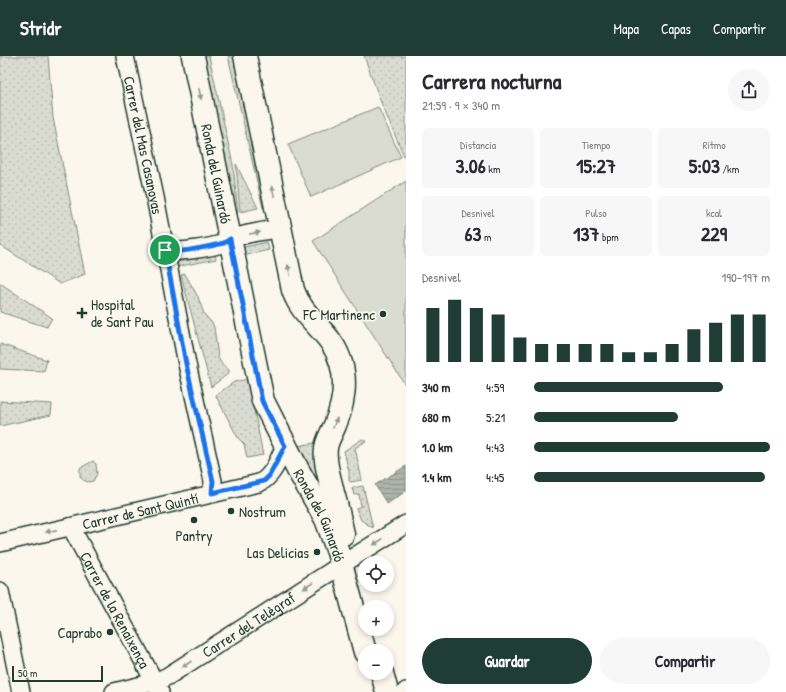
<!DOCTYPE html>
<html lang="es">
<head>
<meta charset="utf-8">
<style>
	:root { --surface:#fff; --page:#f7f7f7; --text:#2b2b33; --muted:#7c7c81; --accent:#1f3d34 }
	body { margin:0; font-family:"Patrick Hand",sans-serif; background:var(--page); color:var(--text); height:100vh; display:flex; flex-direction:column; font-size:15px; white-space:nowrap }
	* { box-sizing:border-box; margin:0 }
	p { font-size:13px; color:var(--muted) }
	.icon { flex:none; width:22px; height:22px; fill:none; stroke:currentColor; stroke-width:2; stroke-linecap:round; stroke-linejoin:round }
	.map { position:relative; flex:1; overflow:hidden }
	.details { display:flex; flex-direction:column; background:var(--surface); width:380px }
	.details>* { flex:none }
	.controls { position:absolute; left:358px; top:500px; display:grid; gap:8px }
	.controls a { display:grid; place-items:center; width:36px; height:36px; border-radius:50%; background:var(--surface); box-shadow:0 2px 6px #0003; font-size:20px }
	.scale { position:absolute; left:12px; bottom:10px; width:91px; box-sizing:border-box; padding-left:4px; border:2px solid #1f3d34; border-top:0; font-size:11px; line-height:14px; white-space:nowrap; color:#1f3d34; -webkit-text-stroke:3px #fbf7ec; paint-order:stroke }
	.pin { position:absolute; display:grid; place-items:center; width:34px; height:34px; color:#fff; margin:-17px; border:2px solid #fff; border-radius:50%; box-shadow:0 1px 4px #0007 }
	.round { display:grid; place-items:center; flex:none; width:42px; height:42px; border-radius:21px; background:var(--page) }
	.headline { display:flex; align-items:center; justify-content:space-between; height:68px; padding:0 16px }
	h1 { font-size:22px; font-weight:700; line-height:30px }
	.stats { display:grid; grid-template-columns:repeat(3,1fr); gap:6px; height:68px; padding:4px 16px }
	.stats div { display:grid; align-content:center; border-radius:6px; background:var(--page); text-align:center }
	.stats b { font-size:20px; font-weight:700 }
	.stats small { font-size:11px; font-weight:400 }
	.stats p { font-size:11px }
	.chart { height:112px; padding:8px 16px }
	.chart p { display:flex; justify-content:space-between }
	.chart svg { width:100%; height:72px; margin-top:4px; stroke:var(--accent); stroke-width:6 }
	.cta { display:flex; gap:8px; margin-top:auto; padding:8px 16px }
	.cta a { flex:1; height:46px; border-radius:24px; background:var(--accent); color:#fff; font-size:16px; font-weight:700; line-height:46px; text-align:center }
	.cta a+a { background:var(--page); color:var(--text) }
	ul { padding:0 16px; list-style:none; font-size:13px }
	li { display:grid; grid-template-columns:64px 48px 1fr; align-items:center; height:30px }
	li i { height:10px; border-radius:5px; background:var(--accent) }
	header { display:flex; align-items:center; gap:24px; box-sizing:border-box; height:56px; padding:0 20px; background:var(--accent); color:#fff }
	header strong { font-size:19px }
	nav { display:flex; gap:22px; margin-inline-start:auto; font-size:14px }
	main { display:flex; flex:1; min-height:0 }
	.map>svg:first-child { display:block }
</style>
</head>
<body>
<header>
<strong>Stridr</strong>
<nav><a>Mapa</a><a>Capas</a><a>Compartir</a></nav>
</header>
<main>
<div class="map">
<svg width="406" height="636" viewBox="0 0 406 636">
	<defs>
		<pattern id="grass-dots" width="8" height="8" patternUnits="userSpaceOnUse"><rect width="8" height="8" fill="#dbdcd1"/><path d="M2 2h.1M6 6h.1" fill="none" stroke="#bcbeb4" stroke-width="1.8" stroke-linecap="round"/></pattern>
		<pattern id="water-rules" width="6" height="5" patternUnits="userSpaceOnUse"><rect width="6" height="5" fill="#adb4aa"/><path d="M0 2.5h6" fill="none" stroke="#8c948b"/></pattern>
	</defs>
	<rect width="100%" height="100%" fill="#fbf7ec"/>
	<filter id="ink" filterUnits="userSpaceOnUse"><feTurbulence type="fractalNoise" baseFrequency=".025" numOctaves="2"/><feDisplacementMap in="SourceGraphic" scale="8" xChannelSelector="R" yChannelSelector="G"/><feConvolveMatrix kernelMatrix="1 2 1 2 8 2 1 2 1" color-interpolation-filters="sRGB"/></filter>
	<g filter="url(#ink)">
		<path fill="url(#grass-dots)" stroke="#7d8c82" d="M0,0h48l5,62 32,156 -25,10 -60,-39z
			M202,0h7l24,109 5,48 -4,1z
			M228,0h7l32,152h-4z
			M364,0h42v99l-2,1 -22,-51z
			M236,108l22,44 -18,4z
			M267,186l2,8 -26,6v-6l2,-3z
			M215,197l1,6 -40,8 1,-4 3,-2z
			M185,218l13,23 6,17 8,9 2,4 4,30 3,6 8,7v3l-18,14 -30,-112z
			M0,227l52,35 -5,9 -47,-15z
			M0,288l47,16 -3,11 -44,-2z
			M248,323l15,76 -16,3 -3,-14 -6,-6 -21,-40 -1,-3 18,-13z
			M0,345l52,3 -1,11 -51,11z
			M362,383l4,2 -11,7 7,32 -11,2 -2,-1v-9l-5,-21z
			M315,387l7,34 -8,2 -17,-33z
			M93,405l3,3 1,10 -4,7 -5,1 -5,-2 -3,-4v-8z
			M363,430l10,42 -12,-8 -5,-12 5,-2 -2,-12 -5,1 -2,-7z"/>
		<path fill="#dbdcd1" stroke="#7d8c82" d="M378,51l23,50 -90,40 -23,-53z
			M406,125v205l-93,-145z"/>
		<path fill="url(#water-rules)" stroke="#74847b" d="M406,410v25l-19,13 -12,-19z"/>
		<g fill="none" stroke-linecap="round" stroke-linejoin="round">
			<defs>
				<g id="minor">
					<path id="s1" d="M125,0l30,141 32,167 26,117 -1,12"/>
					<path d="M165,194c9,4 49,-3 59,-7 2,-1 4,-3 7,-4 13,-5 36,-9 49,-10"/>
					<path id="s2" d="M71,471l89,165"/>
					<path id="s3" d="M0,487l259,-60c14,-6 20,-25 26,-37"/>
					<path d="M349,504l57,-36"/>
					<path d="M0,535l21,101"/>
					<path id="s4" d="M114,636l41,-10 13,-6 173,-111"/>
					<path d="M405,636l1,-1"/>
				</g>
				<g id="major">
					<path id="s5" d="M193,0l70,345 35,69 28,49 12,33 27,100"/>
					<path d="M245,0l48,234c10,30 39,41 48,73 6,20 2,43 -6,62 -3,8 -8,15 -9,23 -2,15 4,30 7,45 4,13 7,27 10,41"/>
					<path d="M382,617l5,19"/>
				</g>
			</defs>
			<use href="#minor" stroke="#1f3d34" stroke-width="20"/>
			<use href="#major" stroke="#1f3d34" stroke-width="25"/>
			<use href="#minor" stroke="#fbf7ec" stroke-width="17"/>
			<use href="#major" stroke="#fbf7ec" stroke-width="22"/>
		</g>
		<defs><path id="oneway-solid" d="M-6-.8H1V-3.2L6.5 0L1 3.2V.8H-6Z"/></defs>
		<g fill="#8d9a90">
			<use href="#oneway-solid" transform="translate(200 38) rotate(79)"/>
			<use href="#oneway-solid" transform="translate(273 135) rotate(-102)"/>
			<use href="#oneway-solid" transform="translate(255 177) rotate(-9)"/>
			<use href="#oneway-solid" transform="translate(289 214) rotate(-102)"/>
			<use href="#oneway-solid" transform="translate(335 367) rotate(-68)"/>
			<use href="#oneway-solid" transform="translate(51 475) rotate(167)"/>
			<use href="#oneway-solid" transform="translate(378 486) rotate(147)"/>
			<use href="#oneway-solid" transform="translate(308 530) rotate(147)"/>
			<use href="#oneway-solid" transform="translate(187 608) rotate(148)"/>
		</g>
	</g>
	<g fill="none" stroke-linecap="round" stroke-linejoin="round" filter="url(#ink)">
		<defs>
			<path id="route" d="M230,183l32,162 23,45 -16,30 -5,5 -52,12 1,-12 -27,-117 -21,-114c11,5 46,-4 59,-7z"/>
		</defs>
		<use href="#route" stroke="#fff" stroke-width="8"/>
		<use href="#route" stroke="#1a73e8" stroke-width="5"/>
	</g>
	<g fill="#1f3d34" stroke="#fbf7ec" stroke-width="1.5">
		<path d="M80 251h4v4h4v4h-4v4h-4v-4h-4v-4h4z"/>
		<circle cx="383" cy="258" r="4"/>
		<circle cx="231" cy="455" r="4"/>
		<circle cx="194" cy="464" r="4"/>
		<circle cx="317" cy="496" r="4"/>
		<circle cx="110" cy="576" r="4"/>
	</g>
	<g text-anchor="middle" dominant-baseline="central" stroke-width="3.5" stroke-linejoin="round" paint-order="stroke">
		<g font-size="15" fill="#1f3d34" stroke="#fbf7ec">
			<text stroke="none"><textPath href="#s1" startOffset="91">Carrer del Mas Casanovas</textPath></text>
			<text stroke="none"><textPath href="#s5" startOffset="120">Ronda del Guinardó</textPath></text>
			<text stroke="none"><textPath href="#s3" startOffset="144">Carrer de Sant Quintí</textPath></text>
			<text stroke="none"><textPath href="#s5" startOffset="480">Ronda del Guinardó</textPath></text>
			<text stroke="none"><textPath href="#s2" startOffset="94">Carrer de la Renaixença</textPath></text>
			<text stroke="none"><textPath href="#s4" startOffset="152">Carrer del Telègraf</textPath></text>
		</g>
		<g font-size="15" fill="#1f3d34" stroke="#fbf7ec" text-anchor="end">
			<text x="91" y="248" text-anchor="start">Hospital<tspan x="91" dy="17">de Sant Pau</tspan></text>
			<text x="375" y="258">FC Martinenc</text>
			<text x="239" y="455" text-anchor="start">Nostrum</text>
			<text x="194" y="479" text-anchor="middle">Pantry</text>
			<text x="309" y="496">Las Delicias</text>
			<text x="102" y="576">Caprabo</text>
		</g>
	</g>
</svg>
<div class="controls">
<a><svg class="icon" aria-label="locate" viewBox="0 0 24 24"><circle cx="12" cy="12" r="6"/><path d="M12 2v4M12 18v4M2 12h4M18 12h4"/></svg></a>
<a>+</a>
<a>−</a>
</div>
<div class="scale">50 m</div>
<div class="pin" style="left:165px;top:194px;background:#1e9e55"><svg class="icon" aria-label="arrive" viewBox="0 0 24 24"><path d="M6 21V4h12l-3 4 3 4H6"/></svg></div>
</div>
<section class="details">
<div class="headline"><div><h1>Carrera nocturna</h1><p>21:59 · 9 × 340 m</p></div><a class="round"><svg class="icon" aria-label="share" viewBox="0 0 24 24"><path d="M12 15V3M7 8l5-5 5 5M5 13v7h14v-7"/></svg></a></div>
<div class="stats">
<div><p>Distancia</p><b>3.06<small> km</small></b></div>
<div><p>Tiempo</p><b>15:27</b></div>
<div><p>Ritmo</p><b>5:03<small> /km</small></b></div>
</div>
<div class="stats">
<div><p>Desnivel</p><b>63<small> m</small></b></div>
<div><p>Pulso</p><b>137<small> bpm</small></b></div>
<div><p>kcal</p><b>229</b></div>
</div>
<div class="chart"><p><span>Desnivel</span>190–197 m</p>
<svg viewBox="0 0 160 44" preserveAspectRatio="none"><path d="M5 44V11M15 44V6M25 44V11M35 44V15M45 44V29M55 44V33M65 44V33M75 44V33M85 44V33M95 44V38M105 44V38M115 44V33M125 44V24M135 44V20M145 44V15M155 44V15"/></svg>
</div>
<ul>
<li><b>340 m</b>4:59<i style="width:80%"></i></li>
<li><b>680 m</b>5:21<i style="width:61%"></i></li>
<li><b>1.0 km</b>4:43<i style="width:100%"></i></li>
<li><b>1.4 km</b>4:45<i style="width:98%"></i></li>
</ul>
<div class="cta"><a>Guardar</a><a>Compartir</a></div>
</section>
</main>
</body>
</html>
